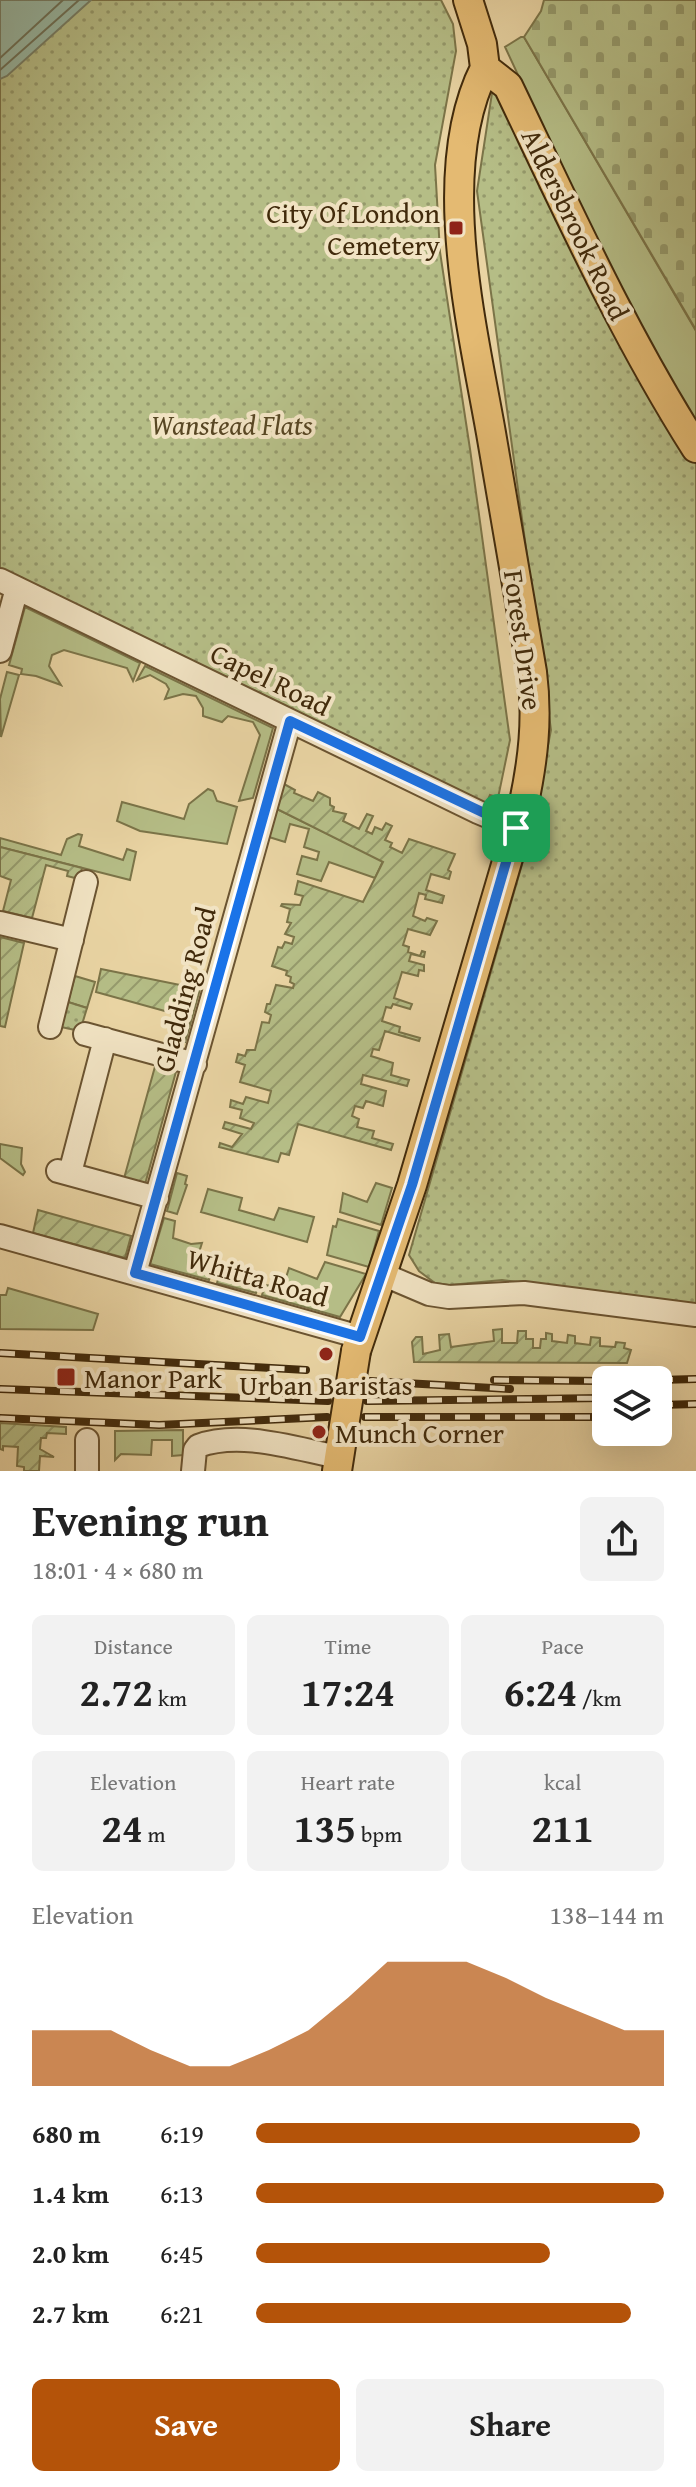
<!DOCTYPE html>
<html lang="en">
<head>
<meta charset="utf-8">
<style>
	:root { --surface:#fff; --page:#f2f2f2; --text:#222; --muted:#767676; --accent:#b45309 }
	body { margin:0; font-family:"Gentium Book Plus",serif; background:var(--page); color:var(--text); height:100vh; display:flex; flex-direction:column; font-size:30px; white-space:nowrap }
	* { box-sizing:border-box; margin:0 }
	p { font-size:26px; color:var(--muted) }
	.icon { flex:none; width:44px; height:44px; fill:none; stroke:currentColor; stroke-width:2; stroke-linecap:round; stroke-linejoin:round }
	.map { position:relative; height:1471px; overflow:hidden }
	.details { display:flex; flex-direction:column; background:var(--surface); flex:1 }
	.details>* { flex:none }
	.controls { position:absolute; left:592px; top:1366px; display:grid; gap:16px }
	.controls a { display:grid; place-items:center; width:80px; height:80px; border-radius:12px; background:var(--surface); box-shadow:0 8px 32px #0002; font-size:40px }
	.pin { position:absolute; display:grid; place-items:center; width:68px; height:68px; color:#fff; margin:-34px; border-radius:16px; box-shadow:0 4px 12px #0006 }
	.round { display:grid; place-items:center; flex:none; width:84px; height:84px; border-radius:12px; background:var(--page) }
	.head { display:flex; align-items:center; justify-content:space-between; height:136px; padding:0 32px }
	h1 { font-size:44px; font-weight:700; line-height:60px }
	.stats { display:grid; grid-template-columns:repeat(3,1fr); gap:12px; height:136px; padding:8px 32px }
	.stats div { display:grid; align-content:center; border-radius:12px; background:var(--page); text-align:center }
	.stats b { font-size:40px; font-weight:700 }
	.stats small { font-size:22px; font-weight:400 }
	.stats p { font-size:22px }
	.chart { height:224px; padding:16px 32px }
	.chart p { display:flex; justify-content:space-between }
	.chart svg { width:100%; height:144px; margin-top:8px; fill:var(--accent); opacity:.7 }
	.cta { display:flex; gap:16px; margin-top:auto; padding:16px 32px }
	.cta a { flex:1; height:92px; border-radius:12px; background:var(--accent); color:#fff; font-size:32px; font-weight:700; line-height:92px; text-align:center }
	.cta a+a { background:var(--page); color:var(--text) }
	ul { padding:0 32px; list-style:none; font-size:26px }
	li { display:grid; grid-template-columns:128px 96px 1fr; align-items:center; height:60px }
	li i { height:20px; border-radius:10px; background:var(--accent) }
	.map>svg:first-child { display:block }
</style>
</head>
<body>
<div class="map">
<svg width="696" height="1471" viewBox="0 0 696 1471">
	<defs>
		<pattern id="cemetery-stones" width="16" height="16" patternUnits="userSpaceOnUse" patternTransform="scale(2)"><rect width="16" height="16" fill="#b5bd86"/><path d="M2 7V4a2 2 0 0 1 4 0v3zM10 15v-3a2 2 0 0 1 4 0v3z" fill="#959a6c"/></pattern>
		<pattern id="park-dots" width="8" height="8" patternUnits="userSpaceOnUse" patternTransform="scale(2)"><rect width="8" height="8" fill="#b5bd86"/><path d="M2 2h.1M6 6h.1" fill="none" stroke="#959a6c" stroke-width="1.8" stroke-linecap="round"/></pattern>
		<pattern id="garden-furrows" width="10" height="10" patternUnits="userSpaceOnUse" patternTransform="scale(2)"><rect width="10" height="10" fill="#b5bd86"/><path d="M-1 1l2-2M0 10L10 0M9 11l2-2" fill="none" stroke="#959a6c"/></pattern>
	</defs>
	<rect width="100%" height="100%" fill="#e9d4a3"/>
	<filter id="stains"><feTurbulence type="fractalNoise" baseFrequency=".0025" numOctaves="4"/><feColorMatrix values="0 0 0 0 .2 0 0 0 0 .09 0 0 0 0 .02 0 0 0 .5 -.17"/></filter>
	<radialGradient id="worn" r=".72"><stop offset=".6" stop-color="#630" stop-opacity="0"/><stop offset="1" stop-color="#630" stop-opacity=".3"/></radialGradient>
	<path fill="#b5bd86" stroke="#7b7448" stroke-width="2" d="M521,37h3l172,294v92l-83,-144 -108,-232z
		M25,607l115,56 -7,18 -6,-13 -63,-18 -12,5 -3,11 12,19 -25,-9 -15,-2 1,-5 -13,-4z
		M145,666l128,62 -20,70 -14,3 21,-66 -7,-13 -25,-6 -6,6 -19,-6v-8l-7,-12 -13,-2 -18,5 4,-10 -3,-5 -16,-9 -13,5z
		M7,672l12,3 -18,62 -1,-38z
		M208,789l5,2 4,10 20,6 -10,37 -87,-13 -23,-10 5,-19 62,17 5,-15z
		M277,809l106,52 -8,17 -46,-16 -8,19 -24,-7 5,-18 15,4 2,-8 -15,-5 5,-18 -19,-5 -5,18 -16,-5z
		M78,834l4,1 -3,11 44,14 4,-11 9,3 -6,28 -130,-33v-9l61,17 6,-16z
		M75,976l20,6 -8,26 -19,-6z
		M0,1144l22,4 -1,16 4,8 -2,3 -23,-17z
		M177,1173l10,3 -2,8 2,1 -10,29 -10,-3z
		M376,1183l16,5 -11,37 -41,-13 3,-19 24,9z
		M208,1189l34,9 -3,12 35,10 5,-12 35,9 -7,25 -106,-30z
		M164,1218l11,3 -2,17 18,6 11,-1 -6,19 16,8 -3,10 -59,-16z
		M338,1219l41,12 -10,36 -42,-12 6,-29 3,1z
		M325,1262l41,12 -26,43 -78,-22 3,-10 18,2 6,-19 28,11z
		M220,1272l9,3 1,-3 29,11 -3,10 -39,-10z
		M8,1288l90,26 -5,16 -93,-1v-34h6z
		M183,1430v25l-11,1v-16h-20l-1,15 -30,-1 -6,6v-29z"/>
	<path fill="url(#cemetery-stones)" stroke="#7b7448" stroke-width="2" d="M544,0h152v330l-172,-293 17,-26z"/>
	<path fill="url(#park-dots)" stroke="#7b7448" stroke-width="2" d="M0,0h441l12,24 3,27 -21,114 5,87 30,197 40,291 -12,58 -8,-3 -5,11 -485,-235z
		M505,90l191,367v851l-89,-15 -105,-13 -52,5 -15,-2 -16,-12 -10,-16 121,-418 21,-107 -74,-539 15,-98z
		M68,1002l19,6 -7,23 -19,-4z"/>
	<path fill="url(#garden-furrows)" stroke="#7b7448" stroke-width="2" d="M284,784l11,6 -1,3 19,8 5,-9 12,6v7l4,2 -1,4 13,3 -3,7 16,8 8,-15 6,2 -7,15 6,3 3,-7 7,3 4,-7 6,3 -7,14 7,3 -2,4 12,6 7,-14 46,15 -7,16 3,2 -2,7 -18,-5 -5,16 18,6 -2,7 -17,-4 1,-4 -7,-2 -6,23 12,5 2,-3 10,3 -7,14 -22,-6 -5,16 6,2 -1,5 12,4 2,-5 3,1 -1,5 -13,-3 -2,7 15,4v6l-5,-1 -1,6 -16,-4 -8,26 18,6 -2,5 -17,-5 -2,4 -5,-1 -4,14 18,6 -1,5 21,6 -1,3 -34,-10 -6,19 -6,-1 -2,7 22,7 -2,12 18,5 -2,6 -44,-11 -2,9 25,7 -3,15 -17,-5 -3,7 -8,-2 -3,10 7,3 -2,8 17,4 -2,7 21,6 -2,6 -93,-26 -9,31 -8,-2 -3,9 -59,-15 1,-4 12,4 10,-13 -19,-6 2,-6 26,7 3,-6 -14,-5 2,-8 -12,-3 1,-7 12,4 3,-7 22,6 3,-12 -31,-9 5,-17 -9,-3 2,-8 7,2 2,-6h8l7,-28 7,1 2,-8 -6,-3 2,-8h3l6,-19 17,3 1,-4 -4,-2 1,-5 -5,-2 1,-4 -15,-5 6,-19 4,1 3,-6 7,2 2,-7 -9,-3 6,-11 -4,-1 3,-13 -9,-3 1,-2 18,1 3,-9 -8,-2 3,-13 65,21 20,-40 -106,-53z
		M0,847l82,21 -3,11 -12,-3 1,-5 -22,-6 -14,53 -29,-7 8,-31 -11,-4z
		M0,937l24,6 -19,84 -5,-1z
		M101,969l99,20 -15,54 5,-25 -94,-26z
		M156,1063l21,5 -33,120 -21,-6z
		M38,1210l93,26 -6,22 -92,-25z
		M502,1329v14h15l1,-12h8v8h7v9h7l1,-9h5v-6l6,1v7l15,2 1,-8 7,1v7l15,2 1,-8 9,1v8l15,1 1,-5 9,1 -1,5 7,2 -4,13 -213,-1 -2,-20 4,-5h6l1,17 17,-4 -1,-15 10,-1 2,13 43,-6 -1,-11z
		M0,1423l66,4v7l-19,-1 -1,5h-5l-1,11 14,8 -14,-1 -1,15h-15v-4l-7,-1 1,-19 -15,-1v4l-3,-1z"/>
	<path fill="#97b8a4" stroke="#757f67" stroke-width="2" d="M0,0h91l-84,76 -7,3z"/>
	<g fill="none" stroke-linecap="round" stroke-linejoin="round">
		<path stroke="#6c7158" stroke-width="2" d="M0,58l63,-58
			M0,70l79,-70"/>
		<defs>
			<path id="minor" d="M0,580l478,232 38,16
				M0,651l17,-63
				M0,923l72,17
				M50,1027l36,-145
				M85,1034l110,30
				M58,1171l99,27
				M70,1173l35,-134
				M0,1236l360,101
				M135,1273l155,-552
				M382,1274l47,20 20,3 75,-4 172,22
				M87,1471v-31
				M193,1471l2,-21 3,-4c43,-16 98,3 141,11"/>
			<path id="major" d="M468,0l14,44 3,24 23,18c59,123 115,247 188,362
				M356,1351l56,-166 111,-378c10,-46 15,-88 9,-135 -14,-80 -27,-160 -41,-239 -19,-108 -58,-263 -6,-365
				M337,1471l7,-45"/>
		</defs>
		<use href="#minor" stroke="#6b5431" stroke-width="26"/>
		<use href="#major" stroke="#412a0b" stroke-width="32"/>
		<use href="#minor" stroke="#f1e3c3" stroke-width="22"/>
		<use href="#major" stroke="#e4ba72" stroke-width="28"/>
		<defs>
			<path id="rail" d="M0,1353l306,17
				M494,1380l112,1
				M658,1380l38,-1
				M370,1381l140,8
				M0,1389l328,12
				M367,1401l239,-3
				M658,1405l38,-1
				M365,1417h241
				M0,1418l159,7 168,-8"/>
		</defs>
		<use href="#rail" stroke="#412a0b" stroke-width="8"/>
		<use href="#rail" stroke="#f1e3c3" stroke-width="5" stroke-dasharray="15" stroke-linecap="butt"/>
		<defs>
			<path id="major-bridge" d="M344,1426l12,-75"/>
		</defs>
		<use href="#major-bridge" stroke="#412a0b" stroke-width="32" stroke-linecap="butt"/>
		<use href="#major-bridge" stroke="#e4ba72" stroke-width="28"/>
	</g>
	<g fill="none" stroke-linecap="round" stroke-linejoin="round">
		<defs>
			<path id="route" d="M290,721l226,107 -104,357 -52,152 -225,-64z"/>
		</defs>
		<use href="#route" stroke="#fff" stroke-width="16"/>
		<use href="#route" stroke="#1a73e8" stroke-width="10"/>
	</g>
	<g fill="#8f2418" stroke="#f1e3c3" stroke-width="3">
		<rect x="448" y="220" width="16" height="16" rx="4"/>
		<circle cx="326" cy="1354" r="8"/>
		<rect x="56" y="1367" width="20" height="20" rx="4"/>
		<circle cx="319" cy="1432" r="8"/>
	</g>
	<g text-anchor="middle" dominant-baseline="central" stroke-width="8" stroke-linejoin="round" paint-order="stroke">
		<g font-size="28" fill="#412a0b" stroke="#f1e3c3" text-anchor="start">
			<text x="440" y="212" text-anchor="end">City Of London<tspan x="440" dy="32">Cemetery</tspan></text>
			<text x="84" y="1377">Manor Park</text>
			<text x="326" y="1384" text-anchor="middle">Urban Baristas</text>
			<text x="335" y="1432">Munch Corner</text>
		</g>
		<g font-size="28" fill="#412a0b" stroke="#f1e3c3">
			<text transform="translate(576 224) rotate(64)">Aldersbrook Road</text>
			<text transform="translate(524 640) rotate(82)">Forest Drive</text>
			<text transform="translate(271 679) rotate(26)">Capel Road</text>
			<text transform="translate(184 989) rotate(-75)">Gladding Road</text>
			<text transform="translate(258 1277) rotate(16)">Whitta Road</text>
		</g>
		<g font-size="28" font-style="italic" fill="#584724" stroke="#f1e3c3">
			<text x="232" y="424">Wanstead Flats</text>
		</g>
	</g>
	<rect width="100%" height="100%" filter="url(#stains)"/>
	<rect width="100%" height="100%" fill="url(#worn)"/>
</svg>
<div class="controls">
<a><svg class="icon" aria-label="layers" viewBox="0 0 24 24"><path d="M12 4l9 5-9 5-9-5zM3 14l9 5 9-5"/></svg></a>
</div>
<div class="pin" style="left:516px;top:828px;background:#1e9e55"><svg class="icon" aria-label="arrive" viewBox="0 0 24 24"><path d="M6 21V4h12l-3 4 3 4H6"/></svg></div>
</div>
<section class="details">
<div class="head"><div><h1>Evening run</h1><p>18:01 · 4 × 680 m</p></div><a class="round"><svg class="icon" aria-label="share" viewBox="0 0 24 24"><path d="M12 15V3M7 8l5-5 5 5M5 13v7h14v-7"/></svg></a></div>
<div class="stats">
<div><p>Distance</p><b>2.72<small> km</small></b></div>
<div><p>Time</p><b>17:24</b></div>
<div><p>Pace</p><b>6:24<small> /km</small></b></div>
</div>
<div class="stats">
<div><p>Elevation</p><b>24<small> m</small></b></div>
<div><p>Heart rate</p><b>135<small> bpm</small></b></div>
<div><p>kcal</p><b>211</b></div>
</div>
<div class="chart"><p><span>Elevation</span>138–144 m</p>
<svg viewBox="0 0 160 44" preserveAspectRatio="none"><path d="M0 44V27L10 27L20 27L30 33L40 38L50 38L60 33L70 27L80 17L90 6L100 6L110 6L120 11L130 17L140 22L150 27L160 27V44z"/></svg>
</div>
<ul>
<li><b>680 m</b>6:19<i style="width:94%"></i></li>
<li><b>1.4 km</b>6:13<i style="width:100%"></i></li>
<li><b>2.0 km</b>6:45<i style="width:72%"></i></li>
<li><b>2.7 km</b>6:21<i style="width:92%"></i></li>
</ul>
<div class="cta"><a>Save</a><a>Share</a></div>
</section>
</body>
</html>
